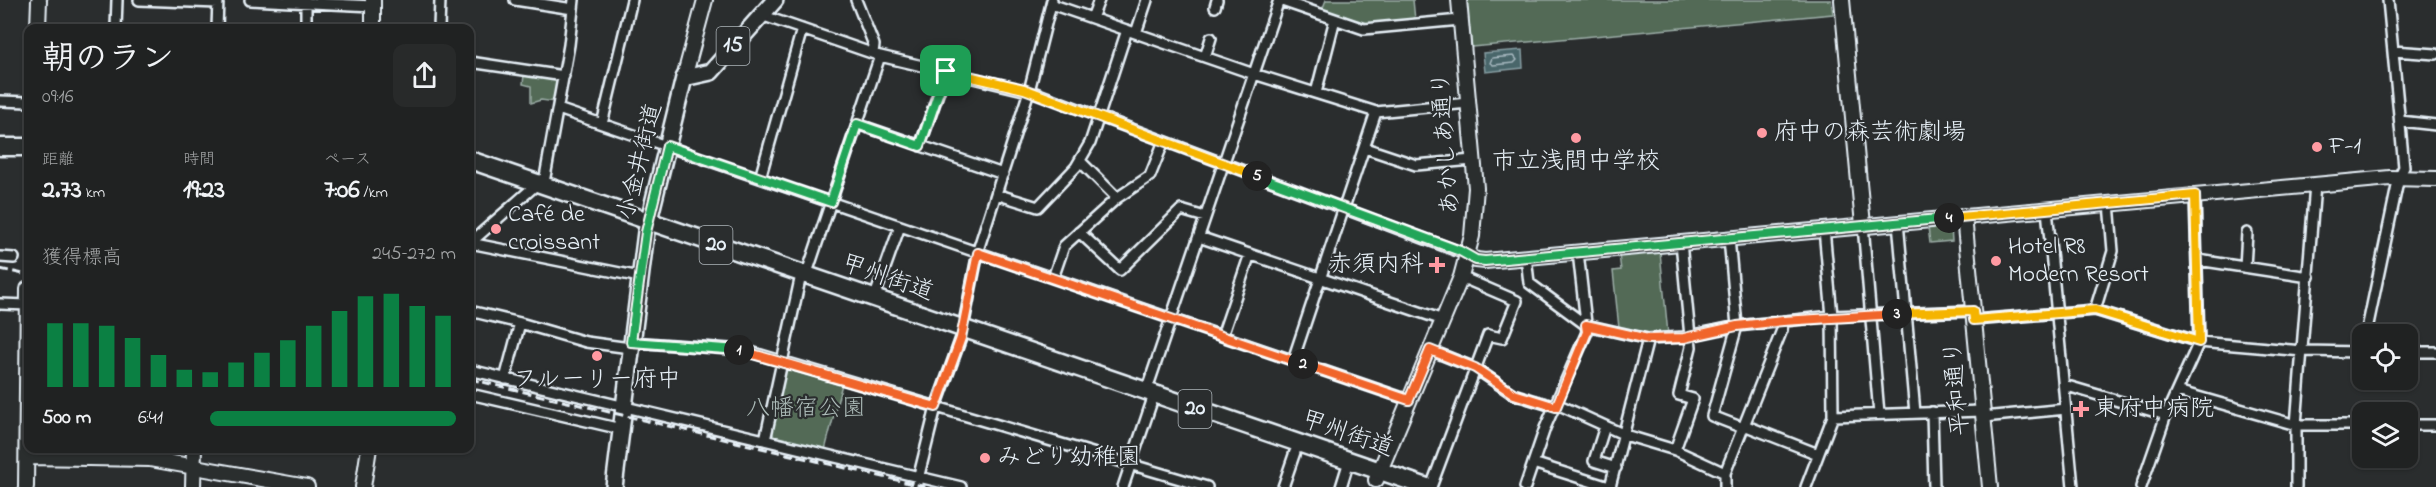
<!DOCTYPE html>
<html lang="ja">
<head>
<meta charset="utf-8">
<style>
	:root { --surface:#202222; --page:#282a2a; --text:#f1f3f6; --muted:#a2a4a5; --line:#3d3f40; --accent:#0b8043 }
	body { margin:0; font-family:"Indie Flower","Klee One",sans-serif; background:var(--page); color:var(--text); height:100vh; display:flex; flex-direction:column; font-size:22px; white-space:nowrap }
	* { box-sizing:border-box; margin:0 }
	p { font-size:20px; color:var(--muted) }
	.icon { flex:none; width:33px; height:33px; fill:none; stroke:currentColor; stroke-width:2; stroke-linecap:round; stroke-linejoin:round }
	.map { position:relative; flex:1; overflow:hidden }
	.panel { position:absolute; left:24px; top:24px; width:450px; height:429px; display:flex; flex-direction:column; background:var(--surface); border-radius:12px; box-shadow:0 2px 4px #0004,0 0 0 2px var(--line) }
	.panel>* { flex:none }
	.buttons { position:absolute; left:2352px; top:324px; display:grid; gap:12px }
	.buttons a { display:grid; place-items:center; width:66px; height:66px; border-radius:12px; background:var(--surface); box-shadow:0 2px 4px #0004,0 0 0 2px var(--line); font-size:30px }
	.pin { position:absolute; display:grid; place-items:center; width:51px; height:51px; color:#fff; margin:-26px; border-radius:12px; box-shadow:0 3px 9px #0006 }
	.km { position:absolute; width:30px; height:30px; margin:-15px; border-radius:50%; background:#222; color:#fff; font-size:16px; line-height:30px; text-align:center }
	.round { display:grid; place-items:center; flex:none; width:63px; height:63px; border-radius:12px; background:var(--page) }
	.overview { display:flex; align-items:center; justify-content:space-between; height:102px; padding:0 18px }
	h1 { font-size:33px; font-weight:700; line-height:45px }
	.metrics { display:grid; grid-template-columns:repeat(3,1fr); gap:9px; height:102px; padding:6px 18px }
	.metrics div { display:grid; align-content:center }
	.metrics b { font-size:26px; font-weight:700 }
	.metrics small { font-size:16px; font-weight:400 }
	.metrics p { font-size:16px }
	.chart { height:168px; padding:12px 18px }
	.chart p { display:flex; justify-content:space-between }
	.chart svg { width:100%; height:108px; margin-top:6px; stroke:var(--accent); stroke-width:6 }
	ul { padding:0 18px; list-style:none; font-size:20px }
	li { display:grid; grid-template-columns:96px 72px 1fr; align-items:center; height:45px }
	li i { height:15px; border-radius:8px; background:var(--accent) }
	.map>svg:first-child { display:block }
</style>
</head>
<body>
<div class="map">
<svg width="2436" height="487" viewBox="0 0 2436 487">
	<rect width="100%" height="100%" fill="#2a2d2e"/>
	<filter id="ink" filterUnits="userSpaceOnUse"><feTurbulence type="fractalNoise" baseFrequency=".0167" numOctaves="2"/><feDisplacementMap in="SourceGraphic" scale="12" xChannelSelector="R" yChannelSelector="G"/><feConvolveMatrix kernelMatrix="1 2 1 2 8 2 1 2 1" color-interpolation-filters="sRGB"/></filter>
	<g filter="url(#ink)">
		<path fill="#526a57" stroke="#9daea8" stroke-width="1.5" d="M1326,0h87l2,20 -50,5 -43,-15z
			M1466,0h365l2,14 -361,33z
			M524,75l33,5 -2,22 -14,-2 -10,3v-17l-8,-2z
			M1947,225l4,3 1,13 -22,2 -2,-16z
			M1660,252l8,82 -18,1 -31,-7 -6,-57 8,-1 -2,-15z
			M789,368l53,16 -17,66 -50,-12 -3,-5 13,-62z"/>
		<path fill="#48666b" stroke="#889ea3" stroke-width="1.5" d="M1522,50l1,18 -38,4 -2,-19z"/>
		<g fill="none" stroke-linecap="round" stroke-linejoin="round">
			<path stroke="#a8b9c0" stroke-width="1.5" d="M1514,56l3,4 -3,3 -21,2 -3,-2 2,-5z"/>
			<defs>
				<path id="street" d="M139,0l79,3
					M250,0l123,6
					M515,0l58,9
					M856,0l18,45 -1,8
					M1279,0l85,29 96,-9
					M306,4v24
					M1051,4l203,70 122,38 92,-9
					M1215,7l2,-7
					M761,15l119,41 156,37 432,162
					M1092,18l7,-18
					M116,28l1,-28
					M217,28l1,-28
					M439,28l1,-28
					M1136,33l11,-33
					M2393,51l43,3
					M1205,57l6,-19
					M470,62l94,14
					M1316,93l19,-74
					M0,101l28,1
					M558,109l851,291
					M2400,121l36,4
					M602,124l30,-124
					M857,124l146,50
					M920,146l26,-75
					M1365,148l51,17 57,-5
					M1080,161l37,37
					M760,178l42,-149
					M996,194l42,13 38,-40 14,-24 37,-113
					M2047,209l26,278
					M1898,222l17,191
					M1863,225l16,189
					M1079,232l41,38 61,-60 24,7
					M1199,237l244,83
					M1729,238l8,88 -25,90 31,12
					M470,243l75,-66 24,-132 5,-45
					M470,243l170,34
					M0,257l14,1
					M1526,257l3,26 57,42 62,14 36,-2 53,-11 95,-10 141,-5
					M2198,260l111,17
					M2245,267l2,-34
					M806,276l74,-220
					M1053,278l11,-32 53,-48 33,-22 14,-35
					M874,299l26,-73
					M0,304l28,1
					M2095,310l18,-59 -4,-48
					M470,311l50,12 -15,56
					M1974,320l121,-10 104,32 104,9 59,1
					M520,323l66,19 44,6
					M2366,334l33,-157 5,-10 -16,-167
					M1222,336l28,-82
					M631,342l113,8 463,137
					M1430,350l45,18 38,26 43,13
					M2408,352h28
					M1293,360l83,-248
					M470,370l491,117
					M2064,385l102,30
					M2177,391l119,34h66
					M1146,392l133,-392
					M470,394l151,35
					M1557,404l68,31 50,15 50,23
					M1932,412l2,75
					M1833,416l149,-5
					M1983,417l83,-8
					M1744,425l74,29
					M2408,425h28
					M1605,426l-11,35 22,7
					M765,440l36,-165
					M1675,450l18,-51 -14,-4 12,-48 -10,-105
					M1533,463l76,24
					M916,487l20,-80 25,-69 18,-91 50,-156 23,-91
					M1123,487l31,-92
					M1283,487l12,-35
					M1341,487l8,-26
					M1431,487l57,-152 14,3 15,-37 -56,-24
					M1525,487l20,-59 42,-96 -9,-80
					M1610,487l38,-148
					M1725,487v-14l57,-143 1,-9
					M1806,487l27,-71 -1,-100 -8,-87
					M2141,487l25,-72 33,-73 -4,-147
					M2296,487v-62l19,-240"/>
				<path id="secondary" d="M1842,0l21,225
					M38,28l1,-28
					M373,28v-28
					M684,78l21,-78
					M1964,216l26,271
					M1468,255l8,5 9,1 905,-83 46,1
					M27,457l123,2 157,28
					M1376,480l85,-203 11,-41 4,-48 -17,-188
					M26,487l2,-198
					M193,487l1,-39
					M363,487l6,-39"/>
				<path id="primary" d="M614,487l32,-255 38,-154 27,-6 64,-72"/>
				<path id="highway" d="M0,147h28
					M470,160l957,327"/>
			</defs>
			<use href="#street" stroke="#e8f1f8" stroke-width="14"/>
			<use href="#secondary" stroke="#e8f1f8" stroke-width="18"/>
			<use href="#primary" stroke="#e8f1f8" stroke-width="20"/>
			<use href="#highway" stroke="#e8f1f8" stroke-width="21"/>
			<use href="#street" stroke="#2a2d2e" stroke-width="9"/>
			<use href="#secondary" stroke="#2a2d2e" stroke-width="14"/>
			<use href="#primary" stroke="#2a2d2e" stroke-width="15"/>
			<use href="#highway" stroke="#2a2d2e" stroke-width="16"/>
			<path stroke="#e8f1f8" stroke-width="3" stroke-dasharray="9 4.5" stroke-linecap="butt" d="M0,269l28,6
				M470,379l456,108"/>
		</g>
	</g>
	<g fill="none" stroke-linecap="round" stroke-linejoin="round" filter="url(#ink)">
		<defs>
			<path id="split-1" d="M739,350l-108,-8 15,-110 21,-86 164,56 26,-78 63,22 26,-75"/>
			<path id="split-2" d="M739,350l197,57 25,-69 17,-85 325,111"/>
			<path id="split-3" d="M1303,364l106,36 21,-50 45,18 39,26 42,13 31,-75 -1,-7 62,14 36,-1 53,-12 46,-5 114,-7"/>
			<path id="split-4" d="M1897,314l76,-3 1,9 121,-10 104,32 -4,-147 -246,23"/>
			<path id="split-5" d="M1257,176l203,75 16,9 9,1 464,-43"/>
			<path id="split-6" d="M946,71l78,18 233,87"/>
		</defs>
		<use href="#split-1" stroke="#fff" stroke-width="12"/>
		<use href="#split-2" stroke="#fff" stroke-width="12"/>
		<use href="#split-3" stroke="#fff" stroke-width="12"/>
		<use href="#split-4" stroke="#fff" stroke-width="12"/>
		<use href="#split-5" stroke="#fff" stroke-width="12"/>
		<use href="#split-6" stroke="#fff" stroke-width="12"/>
		<use href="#split-1" stroke="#22a559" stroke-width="8"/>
		<use href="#split-2" stroke="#f0652b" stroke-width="8"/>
		<use href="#split-3" stroke="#f0652b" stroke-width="8"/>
		<use href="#split-4" stroke="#f5b400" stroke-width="8"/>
		<use href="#split-5" stroke="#22a559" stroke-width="8"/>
		<use href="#split-6" stroke="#f5b400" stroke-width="8"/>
	</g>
	<g fill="#ff9aa2" stroke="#2a2d2e" stroke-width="2">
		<circle cx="1762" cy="133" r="6"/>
		<circle cx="1576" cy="138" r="6"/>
		<circle cx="2317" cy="147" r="6"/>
		<circle cx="496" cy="229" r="6"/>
		<circle cx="1996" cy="261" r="6"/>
		<path d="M1434 256h6v6h6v6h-6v6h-6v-6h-6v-6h6z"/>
		<circle cx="597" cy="356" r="6"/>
		<path d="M2078 400h6v6h6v6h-6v6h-6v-6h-6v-6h6z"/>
		<circle cx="985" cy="458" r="6"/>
	</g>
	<g text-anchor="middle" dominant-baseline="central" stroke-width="4.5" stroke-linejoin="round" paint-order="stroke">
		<g fill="#2a2d2e" stroke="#afb6bb" stroke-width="1.5">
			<rect x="716.5" y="27" width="33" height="38" rx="4.5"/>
			<rect x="699.5" y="226" width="33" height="38" rx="4.5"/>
			<rect x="1178.5" y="390" width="33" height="38" rx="4.5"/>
		</g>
		<g font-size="22" font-weight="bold" fill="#e8f1f8">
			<text x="733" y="46">15</text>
			<text x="716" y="245">20</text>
			<text x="1195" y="409">20</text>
		</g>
		<g font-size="24" fill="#e8f1f8" stroke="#2a2d2e" text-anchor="start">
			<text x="1774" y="133">府中の森芸術劇場</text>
			<text x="2329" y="147">F-1</text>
			<text x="1576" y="162" text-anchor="middle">市立浅間中学校</text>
			<text x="508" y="215">Café de<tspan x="508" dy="28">croissant</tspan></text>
			<text x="2008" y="247">Hotel R8<tspan x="2008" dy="28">Modern Resort</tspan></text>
			<text x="1424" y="265" text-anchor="end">赤須内科</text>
			<text x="597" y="380" text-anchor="middle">フルーリー府中</text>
			<text x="2094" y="409">東府中病院</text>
			<text x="997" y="458">みどり幼稚園</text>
		</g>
		<g font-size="24" fill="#e8f1f8" stroke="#2a2d2e">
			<text transform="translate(1447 143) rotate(-94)">あかしあ通り</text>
			<text transform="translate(641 162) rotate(-76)">小金井街道</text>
			<text transform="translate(887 279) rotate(19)">甲州街道</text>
			<text transform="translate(1958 388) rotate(-95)">平和通り</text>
			<text transform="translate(1347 435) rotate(19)">甲州街道</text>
		</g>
		<g font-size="24" fill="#acbbb8" stroke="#2a2d2e">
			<text x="806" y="409">八幡宿公園</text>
		</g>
	</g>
</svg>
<div class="buttons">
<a><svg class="icon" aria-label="locate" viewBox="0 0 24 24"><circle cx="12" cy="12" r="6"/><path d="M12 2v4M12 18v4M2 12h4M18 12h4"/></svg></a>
<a><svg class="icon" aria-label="layers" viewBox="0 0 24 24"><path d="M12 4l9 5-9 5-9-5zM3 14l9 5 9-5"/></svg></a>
</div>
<div class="pin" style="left:946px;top:71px;background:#1e9e55"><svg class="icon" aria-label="arrive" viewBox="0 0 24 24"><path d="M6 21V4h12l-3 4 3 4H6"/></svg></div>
<b class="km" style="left:739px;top:350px">1</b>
<b class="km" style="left:1303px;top:364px">2</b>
<b class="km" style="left:1897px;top:314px">3</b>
<b class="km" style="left:1949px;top:218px">4</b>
<b class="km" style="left:1257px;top:176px">5</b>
<section class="panel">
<div class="overview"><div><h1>朝のラン</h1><p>09:16</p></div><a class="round"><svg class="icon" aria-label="share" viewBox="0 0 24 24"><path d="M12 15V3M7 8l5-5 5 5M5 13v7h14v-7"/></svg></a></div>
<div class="metrics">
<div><p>距離</p><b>2.73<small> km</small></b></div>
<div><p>時間</p><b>19:23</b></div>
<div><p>ペース</p><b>7:06<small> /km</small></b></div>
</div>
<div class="chart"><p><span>獲得標高</span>245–272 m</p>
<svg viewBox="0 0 160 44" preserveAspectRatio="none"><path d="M5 44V18M15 44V18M25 44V19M35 44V24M45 44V31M55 44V37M65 44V38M75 44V34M85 44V30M95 44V25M105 44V19M115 44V13M125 44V7M135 44V6M145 44V11M155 44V15"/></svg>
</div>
<ul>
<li><b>500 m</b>6:41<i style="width:100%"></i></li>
</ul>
</section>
</div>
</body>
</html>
